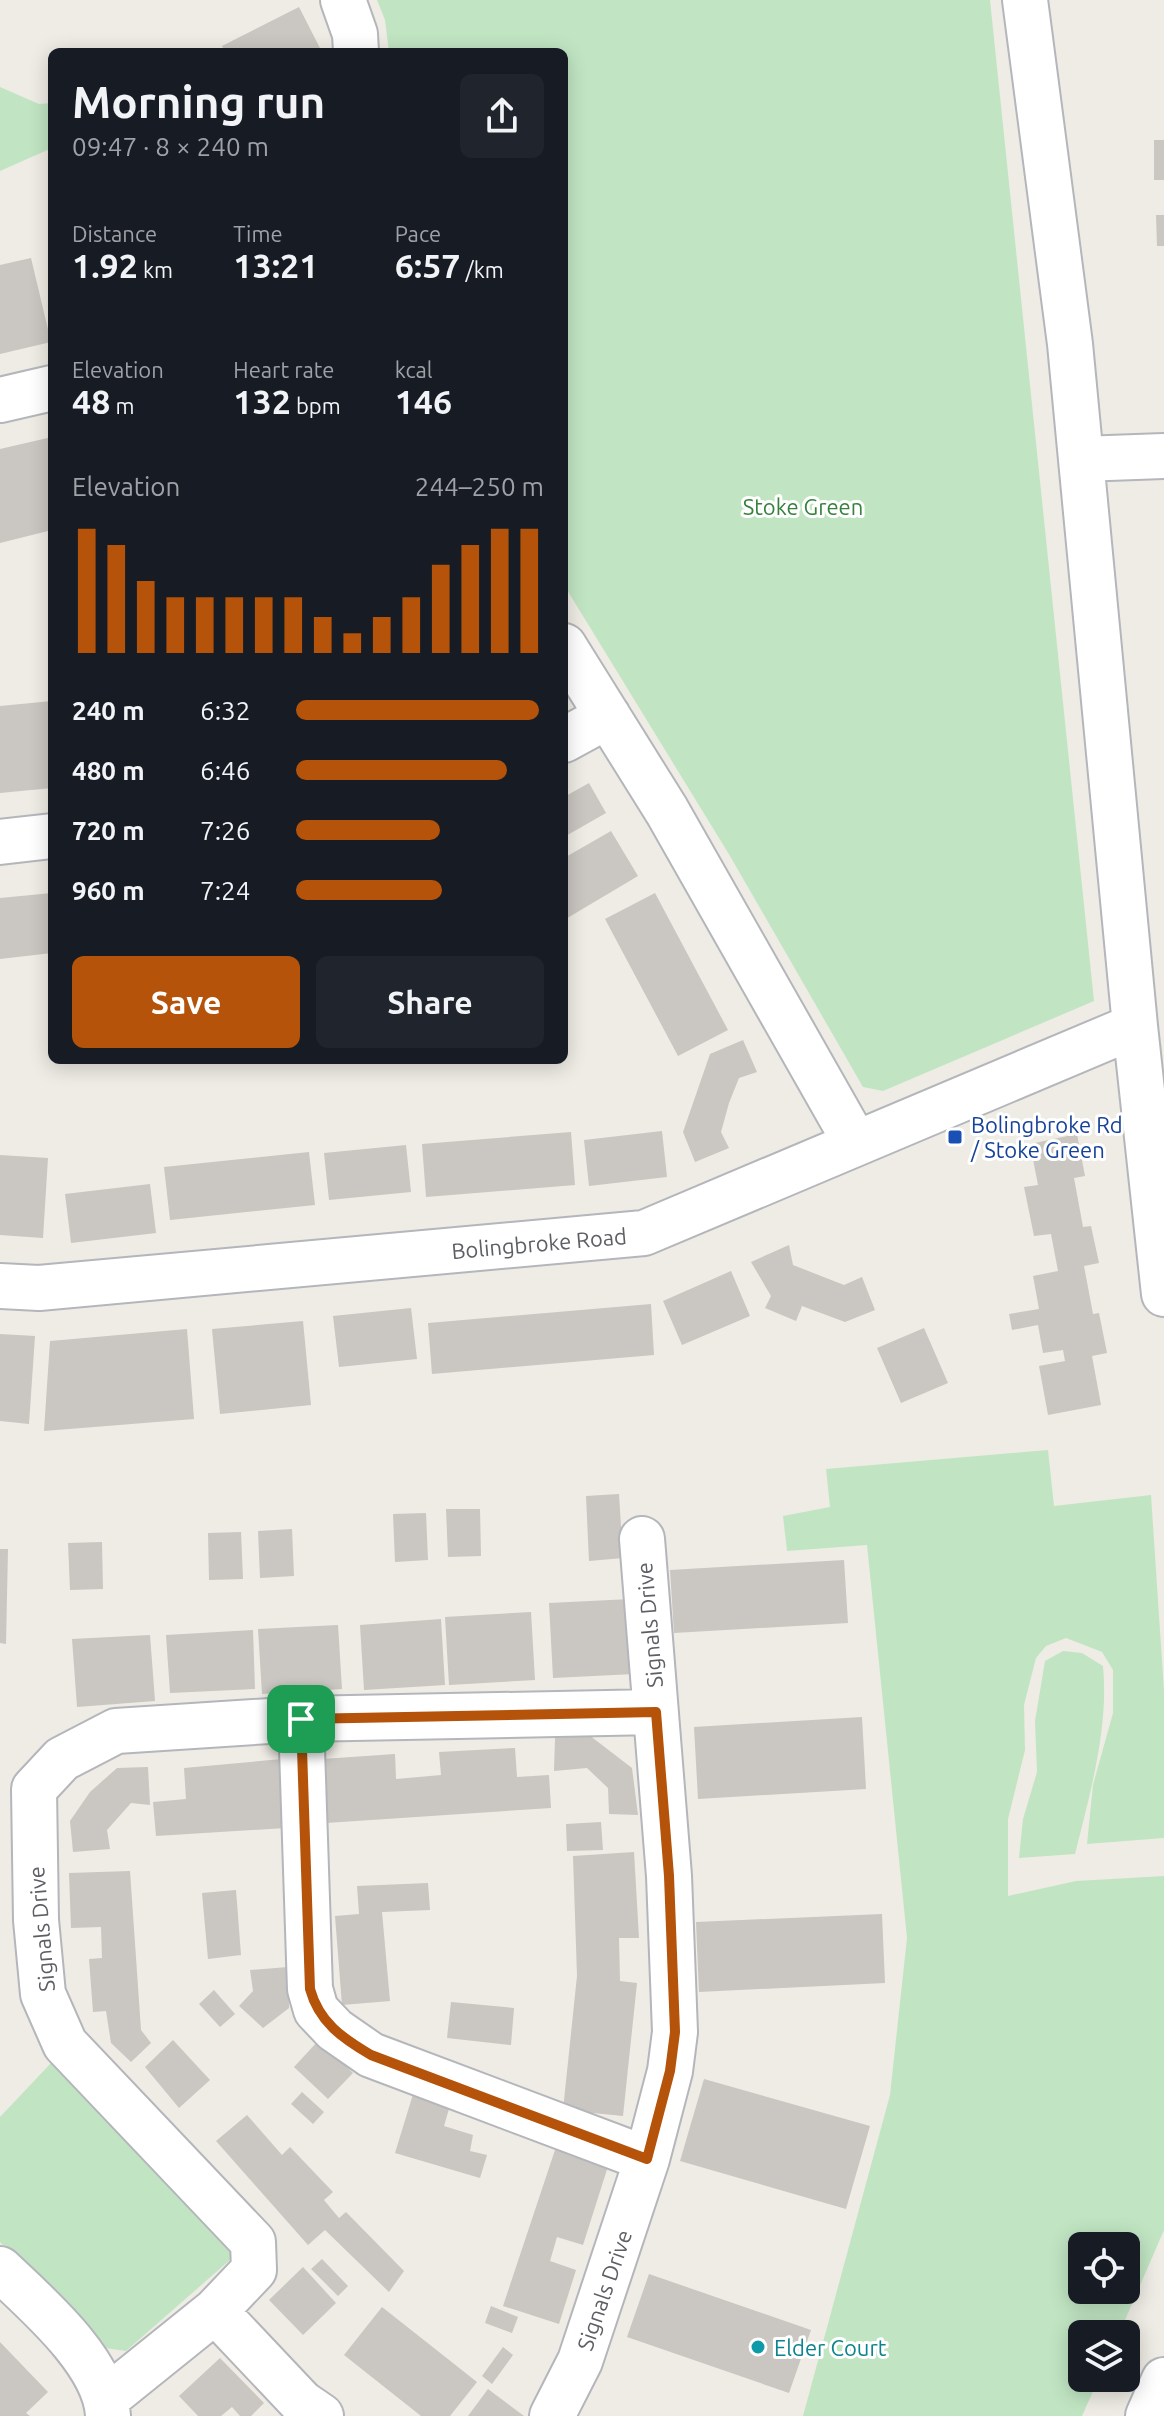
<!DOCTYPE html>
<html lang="en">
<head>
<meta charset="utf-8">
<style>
	:root { --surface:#171b24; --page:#20242c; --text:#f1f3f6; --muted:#9ea1a6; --accent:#b45309 }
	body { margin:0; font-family:Ubuntu,sans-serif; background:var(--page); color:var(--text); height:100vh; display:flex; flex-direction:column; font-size:30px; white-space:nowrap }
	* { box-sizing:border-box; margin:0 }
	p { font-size:26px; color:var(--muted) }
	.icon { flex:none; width:44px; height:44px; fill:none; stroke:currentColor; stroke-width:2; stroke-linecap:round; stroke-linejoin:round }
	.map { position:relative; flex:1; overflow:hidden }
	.details { position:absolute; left:48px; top:48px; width:520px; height:1016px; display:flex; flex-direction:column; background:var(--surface); border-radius:12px; box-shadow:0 4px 20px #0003 }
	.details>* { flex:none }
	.buttons { position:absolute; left:1068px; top:2232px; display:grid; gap:16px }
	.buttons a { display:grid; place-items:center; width:72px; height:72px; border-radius:12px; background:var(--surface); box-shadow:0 4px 20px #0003; font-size:40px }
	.pin { position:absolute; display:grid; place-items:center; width:68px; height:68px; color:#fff; margin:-34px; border-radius:16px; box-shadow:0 4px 12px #0006 }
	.round { display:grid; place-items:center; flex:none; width:84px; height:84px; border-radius:12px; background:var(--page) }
	.overview { display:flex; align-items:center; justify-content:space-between; height:136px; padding:0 24px }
	h1 { font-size:44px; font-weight:600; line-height:60px }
	.metrics { display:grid; grid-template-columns:repeat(3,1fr); gap:12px; height:136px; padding:8px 24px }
	.metrics div { display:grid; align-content:center }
	.metrics b { font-size:34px; font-weight:600 }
	.metrics small { font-size:22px; font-weight:400 }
	.metrics p { font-size:22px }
	.chart { height:224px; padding:16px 24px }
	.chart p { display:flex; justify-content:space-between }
	.chart svg { width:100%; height:144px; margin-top:8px; stroke:var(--accent); stroke-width:6 }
	.button { display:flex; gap:16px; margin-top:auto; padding:16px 24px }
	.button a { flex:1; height:92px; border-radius:12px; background:var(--accent); color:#fff; font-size:32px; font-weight:600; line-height:92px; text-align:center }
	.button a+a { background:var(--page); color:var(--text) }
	ul { padding:0 24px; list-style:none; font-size:26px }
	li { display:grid; grid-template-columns:128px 96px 1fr; align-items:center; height:60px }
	li i { height:20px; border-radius:10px; background:var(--accent) }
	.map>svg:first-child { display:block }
</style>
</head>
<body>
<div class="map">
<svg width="1164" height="2416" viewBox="0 0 1164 2416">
	<rect width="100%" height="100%" fill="#eeece4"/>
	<path fill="#c1e5c3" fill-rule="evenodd" d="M377,0h613l104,1001 -211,90 -20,-4 -133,-231 -166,-271v-533h-175l-4,-32z
		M0,87l39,17 13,-1v45l-52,23z
		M1048,1450l6,56 97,-11 13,196v147l-77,6 6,-59 20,-72v-43l-11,-18 -36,-14 -20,8 -10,12 -12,47 1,45 -17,69v77l68,-15 88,-5v354l-45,104h-37v44h17l-17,38h-279l87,-321 17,-157 -40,-393 -80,6 -4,-35 47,-9 -4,-38zM1082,2246h44v44h-44z
		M1063,1651l19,2 21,13c6,62 -13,128 -28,188l-56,4 4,-39 14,-47 -2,-51 10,-60z
		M52,2062l175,175 4,22 -105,92 -28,-4 -98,-105v-125z"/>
	<path fill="#cac6c1" d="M299,7l23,45h-97l-3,-6z
		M1154,140h10v40h-10z
		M1156,215h8v31h-7z
		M31,258l20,84 -51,12v-89z
		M52,437v93l-52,13v-94z
		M52,701v87l-52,5v-87z
		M589,783l17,30 -42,24v-40z
		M611,831l27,45 -74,44v-62z
		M52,893v60l-52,6v-61z
		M655,893l73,137 -50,26 -73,-137z
		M743,1040l14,32 -18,6 -10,25 -8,29 8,16 -34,14 -12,-30 27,-78z
		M662,1131l5,46 -78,9 -5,-46z
		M571,1132l4,53 -149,12 -4,-53z
		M1077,1134l8,42 -11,2 9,49 8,-1 8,37 -15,3 9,48 6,-1 8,40 -15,3 9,49 -53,10 -9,-49 26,-5 -2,-11 -20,3 -5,-28 -26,5 -3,-16 30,-5 -6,-33 25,-5 -7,-37 -17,2 -10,-49 14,-2 -8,-41z
		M406,1145l5,47 -82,8 -5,-47z
		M309,1152l6,53 -145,15 -6,-53z
		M0,1155l48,3 -5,80 -43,-3z
		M150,1184l6,49 -85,10 -6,-49z
		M789,1245l4,20 51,20 18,-8 13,33 -30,12 -43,-16 -6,15 -31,-13 6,-12 -20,-34z
		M731,1271l19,45 -68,29 -19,-44z
		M651,1304l3,51 -222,19 -4,-51z
		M411,1308l6,51 -78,8 -6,-51z
		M303,1321l8,84 -91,9 -8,-85z
		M924,1328l24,55 -47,20 -24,-55z
		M187,1329l7,90 -150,12 6,-90z
		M0,1334l35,2 -6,88 -29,-3z
		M619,1494l4,64 -34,3 -3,-65z
		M446,1509h34l1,47 -33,1z
		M426,1513l2,47 -33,2 -2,-48z
		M292,1529l2,47 -34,2 -2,-47z
		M241,1532l2,47 -34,1 -1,-47z
		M102,1542l1,47 -33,1 -2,-47z
		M0,1549h8l-2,95 -6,-1z
		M844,1560l4,63 -174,10 -4,-63z
		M631,1599l3,75 -81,4 -4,-75z
		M531,1612l4,68 -86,5 -4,-68z
		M441,1619l4,66 -81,5 -4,-65z
		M338,1625l4,64 -80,5 -4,-65z
		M253,1630l2,59 -85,4 -4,-58z
		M150,1635l5,66 -78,6 -5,-68z
		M862,1717l4,72 -168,10 -4,-72z
		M589,1735l43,33 6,47 -29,-1 -1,-26 -21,-20 -33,3 1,-33z
		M515,1748l2,29 32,-2 2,33 -225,15 -4,-64 73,-5 1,25 45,-4 -2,-23z
		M282,1759l4,69 -130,8 -3,-34 33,-3 -2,-31z
		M148,1767l2,38 -19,-2 -24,27 3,19 -37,3 -3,-31 20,-29 27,-24z
		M601,1822l2,28 -36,1 -1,-27z
		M634,1852l5,86h-20l1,43 17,2 -14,133 -60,-6 14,-134 -4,-120z
		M130,1871l11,159 10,13 -20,19 -20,-19 -5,-32 -13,1 -4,-53 13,-1 -1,-31 -30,1 -2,-55z
		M428,1883l2,27 -48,2 8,89 -48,4 -7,-89 24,-2 -2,-28z
		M236,1890l5,65 -33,4 -6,-66z
		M882,1914l3,69 -186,9 -3,-70z
		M288,1967l1,41 -26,20 -24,-22 14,-15 -3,-21z
		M214,1990l21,24 -15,13 -21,-23z
		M451,2002l63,6 -3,37 -64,-7z
		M173,2040l37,40 -31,28 -34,-41z
		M319,2040l34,33 -25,26 -34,-32z
		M704,2079l166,47 -24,83 -166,-48z
		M414,2091l37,11 -7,24 29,9 -3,16 17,4 -7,23 -85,-25z
		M302,2092l22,20 -11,12 -22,-20z
		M247,2115l35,40 8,-8 43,45 -9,8 15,18 7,-6 58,59 -15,21 -64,-62 -17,15 -92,-104z
		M557,2144l53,16 -27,85 -26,-8 -7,24 26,9 -17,54 -56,-18z
		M322,2259l26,27 -10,10 -27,-27z
		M303,2267l33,36 -33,32 -34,-35z
		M649,2274l162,56 -22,63 -162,-56z
		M491,2306l27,11 -6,16 -27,-10z
		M382,2307l95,75 -27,34h-29l-77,-61z
		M0,2342l48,50 -22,21 4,3h-30z
		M503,2347l10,8 -21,29 -10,-8z
		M220,2358l44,45 -13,13h-11l-8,-9 -11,9h-23l-19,-20z
		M488,2389l36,27h-56z"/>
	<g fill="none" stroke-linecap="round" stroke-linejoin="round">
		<defs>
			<path id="minor" d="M343,0l12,34 1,18
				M1025,0l45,344 65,682 29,268
				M0,400l52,-12
				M1081,459l83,-3
				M564,646l103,165 188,331
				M564,740l44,-24
				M0,842l52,-6
				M0,1286l39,2 605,-55 491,-207
				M301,1719l9,270 6,21 19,20 36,25 276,104
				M0,2269c37,35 106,94 108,147
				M215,2311l87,92 19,13
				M107,2398l108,-87 39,-41 -1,-28 -188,-198 -22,-50 -7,-74 -2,-131 28,-30 54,-28 185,-12 355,-7
				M552,2416l28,-55 67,-202 23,-88 5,-39 -6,-156 -27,-337
				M1148,2416l16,-36"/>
		</defs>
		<use href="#minor" stroke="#b4b6bb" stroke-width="48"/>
		<use href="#minor" stroke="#fff" stroke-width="44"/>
	</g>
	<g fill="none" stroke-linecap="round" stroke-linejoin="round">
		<defs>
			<path id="route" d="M656,1712l13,164 6,156 -5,39 -23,88 -276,-104c-29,-17 -52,-33 -61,-66l-9,-270z"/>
		</defs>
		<use href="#route" stroke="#fff" stroke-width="16"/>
		<use href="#route" stroke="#b45309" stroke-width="10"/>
	</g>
	<rect fill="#1a4fb4" stroke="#fff" stroke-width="3" x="947" y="1129" width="16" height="16" rx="4"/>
	<circle fill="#0f9aa8" stroke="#fff" stroke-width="3" cx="758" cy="2347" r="8"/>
	<g text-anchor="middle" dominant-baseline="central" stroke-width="6" stroke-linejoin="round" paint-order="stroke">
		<g font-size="22" fill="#36813d" stroke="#fff">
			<text x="803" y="506">Stoke Green</text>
		</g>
		<g font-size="22" fill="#164399" stroke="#fff" text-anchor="start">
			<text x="971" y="1124">Bolingbroke Rd<tspan x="971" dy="25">/ Stoke Green</tspan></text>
		</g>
		<g font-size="22" fill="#5c5f64" stroke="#fff">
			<text transform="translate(539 1243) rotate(-5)">Bolingbroke Road</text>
			<text transform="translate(649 1625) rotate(-95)">Signals Drive</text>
			<text transform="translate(41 1929) rotate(-95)">Signals Drive</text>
			<text transform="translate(604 2290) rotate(-71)">Signals Drive</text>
		</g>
		<g font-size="22" fill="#0d838f" stroke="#fff" text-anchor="start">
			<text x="774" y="2347">Elder Court</text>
		</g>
	</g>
</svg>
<div class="buttons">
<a><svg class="icon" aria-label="locate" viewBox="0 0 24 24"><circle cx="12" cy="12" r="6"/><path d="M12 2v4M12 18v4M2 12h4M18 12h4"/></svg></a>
<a><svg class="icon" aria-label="layers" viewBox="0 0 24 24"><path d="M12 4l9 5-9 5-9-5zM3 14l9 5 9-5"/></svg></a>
</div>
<div class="pin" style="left:301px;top:1719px;background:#1e9e55"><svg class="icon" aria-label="arrive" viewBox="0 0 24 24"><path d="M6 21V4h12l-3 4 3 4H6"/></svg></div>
<section class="details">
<div class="overview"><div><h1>Morning run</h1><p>09:47 · 8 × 240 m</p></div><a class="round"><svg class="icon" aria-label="share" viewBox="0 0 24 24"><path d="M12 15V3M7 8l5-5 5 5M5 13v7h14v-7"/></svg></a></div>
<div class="metrics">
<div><p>Distance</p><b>1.92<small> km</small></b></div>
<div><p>Time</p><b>13:21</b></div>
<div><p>Pace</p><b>6:57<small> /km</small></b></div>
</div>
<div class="metrics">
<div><p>Elevation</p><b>48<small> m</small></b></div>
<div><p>Heart rate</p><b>132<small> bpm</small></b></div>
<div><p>kcal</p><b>146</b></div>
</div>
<div class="chart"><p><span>Elevation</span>244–250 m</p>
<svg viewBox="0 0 160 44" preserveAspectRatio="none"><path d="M5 44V6M15 44V11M25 44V22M35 44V27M45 44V27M55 44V27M65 44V27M75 44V27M85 44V33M95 44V38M105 44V33M115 44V27M125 44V17M135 44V11M145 44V6M155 44V6"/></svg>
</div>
<ul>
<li><b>240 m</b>6:32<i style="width:98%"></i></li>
<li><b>480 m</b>6:46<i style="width:85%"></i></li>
<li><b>720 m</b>7:26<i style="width:58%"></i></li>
<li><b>960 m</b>7:24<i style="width:59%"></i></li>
</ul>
<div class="button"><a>Save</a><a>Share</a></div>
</section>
</div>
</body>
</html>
